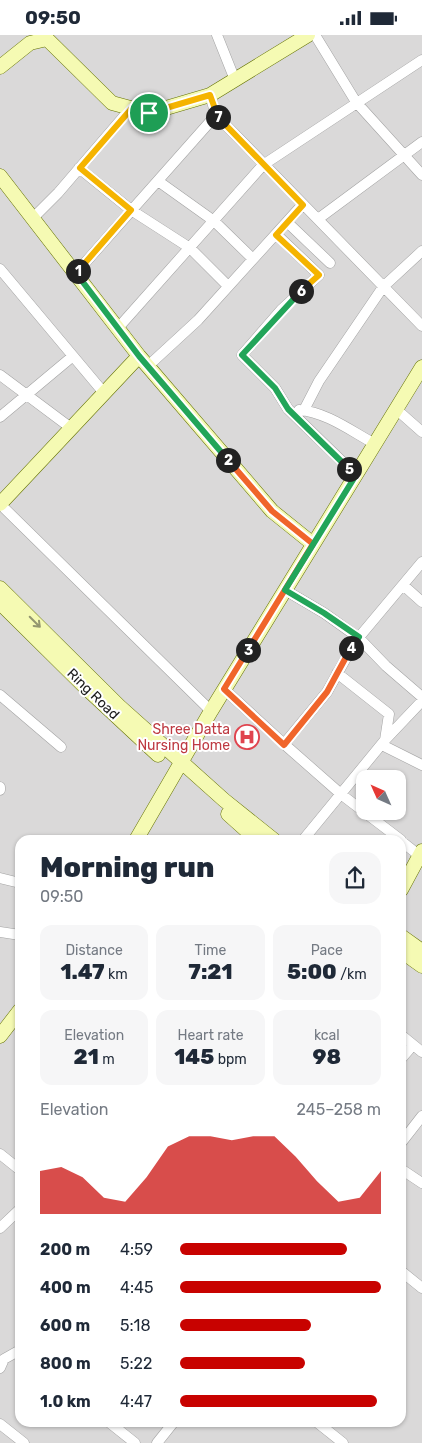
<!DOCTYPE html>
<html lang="en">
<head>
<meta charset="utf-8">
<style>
	:root { --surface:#fff; --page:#f6f6f7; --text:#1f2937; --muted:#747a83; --accent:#c80200 }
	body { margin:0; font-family:Rubik,sans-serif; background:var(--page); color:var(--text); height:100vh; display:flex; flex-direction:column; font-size:19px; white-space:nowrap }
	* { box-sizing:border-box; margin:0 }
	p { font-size:16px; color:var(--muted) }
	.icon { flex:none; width:28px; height:28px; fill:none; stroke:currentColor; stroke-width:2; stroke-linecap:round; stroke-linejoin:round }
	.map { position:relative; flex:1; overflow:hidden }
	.details { position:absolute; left:15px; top:800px; width:391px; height:592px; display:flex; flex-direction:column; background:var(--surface); border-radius:15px; box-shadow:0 1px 4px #0004 }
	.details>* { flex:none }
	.needle { width:32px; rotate:315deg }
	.buttons { position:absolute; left:356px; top:735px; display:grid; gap:10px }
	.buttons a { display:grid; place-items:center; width:50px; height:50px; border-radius:10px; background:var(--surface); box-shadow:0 1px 4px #0004; font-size:25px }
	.pin { position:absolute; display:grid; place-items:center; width:42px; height:42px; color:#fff; margin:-21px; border:2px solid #fff; border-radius:50%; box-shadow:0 1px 5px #0007 }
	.km { position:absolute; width:25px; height:25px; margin:-12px; border-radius:50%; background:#222; color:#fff; font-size:14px; line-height:25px; text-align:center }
	.round { display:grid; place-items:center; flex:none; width:52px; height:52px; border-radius:15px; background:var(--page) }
	.summary { display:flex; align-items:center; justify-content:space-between; height:85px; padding:0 25px }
	h1 { font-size:28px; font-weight:800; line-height:38px }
	.stats { display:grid; grid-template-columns:repeat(3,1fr); gap:8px; height:85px; padding:5px 25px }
	.stats div { display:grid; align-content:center; border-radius:12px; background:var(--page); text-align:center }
	.stats b { font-size:21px; font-weight:800 }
	.stats small { font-size:14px; font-weight:400 }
	.stats p { font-size:14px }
	.chart { height:140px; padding:10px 25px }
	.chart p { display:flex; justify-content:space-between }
	.chart svg { width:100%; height:90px; margin-top:5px; fill:var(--accent); opacity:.7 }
	ul { padding:0 25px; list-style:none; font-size:16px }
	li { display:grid; grid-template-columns:80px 60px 1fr; align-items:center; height:38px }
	li i { height:12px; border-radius:6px; background:var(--accent) }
	.status { display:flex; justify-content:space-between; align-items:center; height:35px; padding:0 25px; background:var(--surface); direction:ltr }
	.status svg { height:14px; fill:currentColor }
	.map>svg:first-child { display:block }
</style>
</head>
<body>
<div class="status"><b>09:50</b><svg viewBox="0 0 49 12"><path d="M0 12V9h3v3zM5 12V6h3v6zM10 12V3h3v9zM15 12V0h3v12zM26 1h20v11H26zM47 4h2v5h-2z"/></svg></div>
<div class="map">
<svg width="422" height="1408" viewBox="0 0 422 1408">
	<rect width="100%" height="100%" fill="#eeeae1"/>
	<path fill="#dad9d9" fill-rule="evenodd" d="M0,0h422v1408h-422zM365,744h33v32h-33zM20,805h381v583h-381z"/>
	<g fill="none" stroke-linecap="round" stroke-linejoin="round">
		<defs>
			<path id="street" d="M217,0l18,45
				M315,0l41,67 66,73
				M210,60l6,20 206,211
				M79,133l52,42 59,38 38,38
				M158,146l56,40 39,38
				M33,183l25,-25 73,-85
				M318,184l104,-77
				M287,187l43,41
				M276,199l43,41 -38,35 -39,45 33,33 13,21 68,66
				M0,234l104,124
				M76,238l140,-158
				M118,293l145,-163 159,-105
				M148,331l50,-46 105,-116
				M0,340l71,53
				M396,374l26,23
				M299,375c27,2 52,21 76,34
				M304,375l15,-29 64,-94 39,-36
				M0,382l73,-61
				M0,469l211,207
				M403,550l19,17
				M285,555l39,23 35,25 27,28 36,31
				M337,638l52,41 -4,26
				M224,654l60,55 43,-52 28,-50 67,-80
				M0,660l61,52
				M284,709l58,51 59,45
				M382,710l40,20
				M0,752v3
				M303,805l82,-100 37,-39
				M401,806l19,15
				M0,843l20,5
				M0,897l20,3
				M401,1000l21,17
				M401,1024l12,-14
				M401,1108l21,-27
				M0,1119l20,16
				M401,1134l21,14
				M0,1193l20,-19
				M401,1236l21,17
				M0,1333l4,-9 16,-9
				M110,1388l25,20
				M318,1388l25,20
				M0,1389l24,19
				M157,1408l16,-20"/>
			<path id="secondary" d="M0,32l30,-24 17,-4 65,64 37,10 61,-18 98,-60
				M0,141l139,180 133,155 41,33
				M0,469l139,-148
				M0,553l119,118 105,94 50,40
				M0,568l86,85 72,67
				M228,779l29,26
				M136,805l75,-129 211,-344
				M401,855l21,-39
				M401,901l21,15
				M401,916l21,15
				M0,1001l20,-26"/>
		</defs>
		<use href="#street" stroke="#a3a3a3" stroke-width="11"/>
		<use href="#secondary" stroke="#657303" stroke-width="15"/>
		<use href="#street" stroke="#fff" stroke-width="10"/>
		<use href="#secondary" stroke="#f5fab3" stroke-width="14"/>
	</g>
	<defs><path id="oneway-shaft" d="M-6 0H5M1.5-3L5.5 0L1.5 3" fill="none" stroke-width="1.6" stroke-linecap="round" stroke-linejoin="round" transform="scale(1.25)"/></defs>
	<use stroke="#93966f" href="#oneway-shaft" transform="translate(35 587) rotate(45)"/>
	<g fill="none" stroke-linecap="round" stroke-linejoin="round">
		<defs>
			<path id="split-1" d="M78,236l53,-61 -51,-42 52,-60 17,5"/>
			<path id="split-2" d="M78,236l-2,2 63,83 89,104"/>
			<path id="split-3" d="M228,425l44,51 41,33 -65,106"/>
			<path id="split-4" d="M248,615l-24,39 60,56 43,-53 24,-44"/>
			<path id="split-5" d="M349,434l7,6 -71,115 39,23 35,24 -8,11"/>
			<path id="split-6" d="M301,256l-59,64 33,33 13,21 61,60"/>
			<path id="split-7" d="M218,82l85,88 -27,30 43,40 -18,16"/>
			<path id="split-8" d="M149,78l61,-18 8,22"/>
		</defs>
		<use href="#split-1" stroke="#fff" stroke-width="10"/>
		<use href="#split-2" stroke="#fff" stroke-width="10"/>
		<use href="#split-3" stroke="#fff" stroke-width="10"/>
		<use href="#split-4" stroke="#fff" stroke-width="10"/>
		<use href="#split-5" stroke="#fff" stroke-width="10"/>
		<use href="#split-6" stroke="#fff" stroke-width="10"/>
		<use href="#split-7" stroke="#fff" stroke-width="10"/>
		<use href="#split-8" stroke="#fff" stroke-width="10"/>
		<use href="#split-1" stroke="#f5b400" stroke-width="6"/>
		<use href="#split-2" stroke="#22a559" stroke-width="6"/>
		<use href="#split-3" stroke="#f0652b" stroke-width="6"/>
		<use href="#split-4" stroke="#f0652b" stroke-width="6"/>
		<use href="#split-5" stroke="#22a559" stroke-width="6"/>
		<use href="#split-6" stroke="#22a559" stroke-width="6"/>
		<use href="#split-7" stroke="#f5b400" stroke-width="6"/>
		<use href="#split-8" stroke="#f5b400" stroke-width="6"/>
	</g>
	<defs>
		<symbol id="hospital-ring" viewBox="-11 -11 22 22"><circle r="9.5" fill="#fff" stroke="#e0444e" stroke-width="1.5"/><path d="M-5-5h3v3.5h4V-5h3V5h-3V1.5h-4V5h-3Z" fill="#e0444e"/></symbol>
	</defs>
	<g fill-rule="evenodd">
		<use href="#hospital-ring" x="233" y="688" width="28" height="28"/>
	</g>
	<g text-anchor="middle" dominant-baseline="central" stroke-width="4" stroke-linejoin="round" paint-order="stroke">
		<g font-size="14" fill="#1c1c1c" stroke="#fff">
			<text transform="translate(93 659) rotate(44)">Ring Road</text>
		</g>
		<g font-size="14" fill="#be3a42" stroke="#fff" text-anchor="end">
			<text x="230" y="694">Shree Datta<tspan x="230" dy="16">Nursing Home</tspan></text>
		</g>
	</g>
</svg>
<div class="buttons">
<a><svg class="needle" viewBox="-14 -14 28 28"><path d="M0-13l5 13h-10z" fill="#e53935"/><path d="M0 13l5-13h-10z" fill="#747a83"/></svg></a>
</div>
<div class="pin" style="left:149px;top:78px;background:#1e9e55"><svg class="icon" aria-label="arrive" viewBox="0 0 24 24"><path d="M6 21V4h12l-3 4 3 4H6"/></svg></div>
<b class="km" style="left:78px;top:236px">1</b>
<b class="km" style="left:228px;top:425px">2</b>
<b class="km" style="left:248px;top:615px">3</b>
<b class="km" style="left:351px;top:613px">4</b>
<b class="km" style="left:349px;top:434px">5</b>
<b class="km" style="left:301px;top:256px">6</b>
<b class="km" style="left:218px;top:82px">7</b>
<section class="details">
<div class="summary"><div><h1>Morning run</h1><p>09:50</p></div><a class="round"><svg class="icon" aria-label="share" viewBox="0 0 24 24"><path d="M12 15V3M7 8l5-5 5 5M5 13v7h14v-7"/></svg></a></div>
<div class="stats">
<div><p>Distance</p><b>1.47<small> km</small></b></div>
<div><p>Time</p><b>7:21</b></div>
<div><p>Pace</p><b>5:00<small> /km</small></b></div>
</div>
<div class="stats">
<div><p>Elevation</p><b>21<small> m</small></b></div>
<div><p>Heart rate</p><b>145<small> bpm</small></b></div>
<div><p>kcal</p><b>98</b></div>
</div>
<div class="chart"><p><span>Elevation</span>245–258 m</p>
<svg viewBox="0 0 160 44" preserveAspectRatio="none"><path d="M0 44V23L10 21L20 26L30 36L40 38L50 26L60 11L70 6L80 6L90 8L100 6L110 6L120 16L130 28L140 38L150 36L160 23V44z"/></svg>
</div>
<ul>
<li><b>200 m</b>4:59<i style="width:83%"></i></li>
<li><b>400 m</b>4:45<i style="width:100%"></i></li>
<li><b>600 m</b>5:18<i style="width:65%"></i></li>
<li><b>800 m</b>5:22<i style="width:62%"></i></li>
<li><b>1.0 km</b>4:47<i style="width:98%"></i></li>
</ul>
</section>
</div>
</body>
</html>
